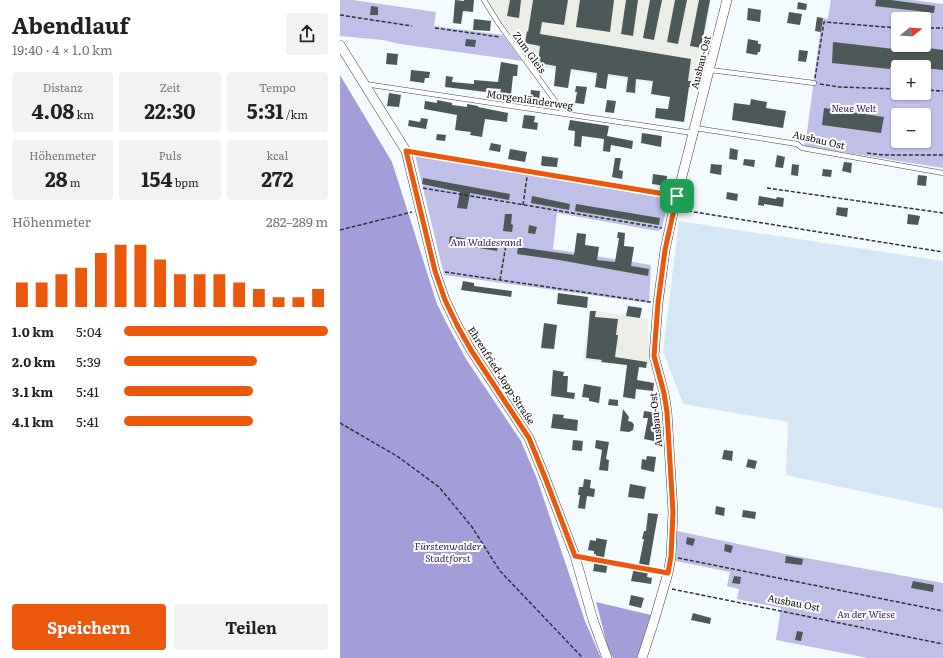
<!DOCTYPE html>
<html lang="de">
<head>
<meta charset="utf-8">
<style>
	:root { --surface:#fff; --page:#f2f2f2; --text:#222; --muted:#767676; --accent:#ea580c }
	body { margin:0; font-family:Literata,serif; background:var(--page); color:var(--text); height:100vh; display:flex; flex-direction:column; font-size:15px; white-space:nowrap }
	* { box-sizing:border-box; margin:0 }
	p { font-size:13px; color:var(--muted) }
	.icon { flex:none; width:22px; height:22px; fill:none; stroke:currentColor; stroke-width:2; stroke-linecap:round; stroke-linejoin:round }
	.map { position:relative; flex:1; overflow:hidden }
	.panel { display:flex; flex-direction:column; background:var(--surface); width:340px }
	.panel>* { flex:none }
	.needle { width:26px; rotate:73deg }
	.fabs { position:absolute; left:551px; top:12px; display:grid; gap:8px }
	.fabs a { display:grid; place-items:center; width:40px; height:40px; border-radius:4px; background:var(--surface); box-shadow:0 1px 3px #0004; font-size:20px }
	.pin { position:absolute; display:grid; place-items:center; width:34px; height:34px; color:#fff; margin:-17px; border-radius:8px; box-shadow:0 2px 6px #0006 }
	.round { display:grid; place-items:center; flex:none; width:42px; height:42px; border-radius:4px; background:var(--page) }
	.headline { display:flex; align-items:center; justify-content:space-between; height:68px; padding:0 12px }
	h1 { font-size:22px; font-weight:700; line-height:30px }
	.stats { display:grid; grid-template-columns:repeat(3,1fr); gap:6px; height:68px; padding:4px 12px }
	.stats div { display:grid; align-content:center; border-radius:4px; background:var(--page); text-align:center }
	.stats b { font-size:20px; font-weight:700 }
	.stats small { font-size:11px; font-weight:400 }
	.stats p { font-size:11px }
	.chart { height:112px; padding:8px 12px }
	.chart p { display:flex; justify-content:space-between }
	.chart svg { width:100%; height:72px; margin-top:4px; stroke:var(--accent); stroke-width:6 }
	.cta { display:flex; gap:8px; margin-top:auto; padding:8px 12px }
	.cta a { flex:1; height:46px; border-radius:4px; background:var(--accent); color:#fff; font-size:16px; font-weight:700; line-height:46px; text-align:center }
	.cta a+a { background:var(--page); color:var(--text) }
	ul { padding:0 12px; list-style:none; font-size:13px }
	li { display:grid; grid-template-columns:64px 48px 1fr; align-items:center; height:30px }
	li i { height:10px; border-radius:5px; background:var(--accent) }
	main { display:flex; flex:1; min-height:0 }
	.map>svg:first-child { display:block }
</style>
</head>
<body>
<main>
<section class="panel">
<div class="headline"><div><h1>Abendlauf</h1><p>19:40 · 4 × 1.0 km</p></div><a class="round"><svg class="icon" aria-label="share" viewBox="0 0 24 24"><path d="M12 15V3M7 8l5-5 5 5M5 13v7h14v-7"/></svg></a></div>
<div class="stats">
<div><p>Distanz</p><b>4.08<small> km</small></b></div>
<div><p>Zeit</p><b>22:30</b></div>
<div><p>Tempo</p><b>5:31<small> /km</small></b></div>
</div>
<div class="stats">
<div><p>Höhenmeter</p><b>28<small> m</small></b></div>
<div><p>Puls</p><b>154<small> bpm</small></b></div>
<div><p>kcal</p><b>272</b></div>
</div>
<div class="chart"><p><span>Höhenmeter</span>282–289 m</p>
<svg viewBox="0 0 160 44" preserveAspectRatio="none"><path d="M5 44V29M15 44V29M25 44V24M35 44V20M45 44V11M55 44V6M65 44V6M75 44V15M85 44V24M95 44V24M105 44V24M115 44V29M125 44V33M135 44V38M145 44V38M155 44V33"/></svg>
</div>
<ul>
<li><b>1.0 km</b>5:04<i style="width:100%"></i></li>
<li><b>2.0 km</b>5:39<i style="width:65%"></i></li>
<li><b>3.1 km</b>5:41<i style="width:63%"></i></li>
<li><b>4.1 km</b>5:41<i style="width:63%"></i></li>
</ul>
<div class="cta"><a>Speichern</a><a>Teilen</a></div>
</section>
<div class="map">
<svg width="603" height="658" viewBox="0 0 603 658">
	<rect width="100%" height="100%" fill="#f4fbfe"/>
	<path fill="#ebeee6" d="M146,0h225l-16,89 -161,-23z
		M250,310l58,9 1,49 -66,-8z"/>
	<path fill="#d5e6f4" d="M339,221l264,40v248l-157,-34 2,-53 -105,-18 -20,-53z"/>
	<path fill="#bfbfe8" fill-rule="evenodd" d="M0,0h13l83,12 -2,14 69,9 19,26 -122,-17 -17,-4 -43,-4z
		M491,0h81l31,4v164l-139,-22 2,-6 16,-122 6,1zM558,19h26v26h-26zM558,67h26v26h-26zM558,115h26v26h-26z
		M75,155l254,44 -7,29 -4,3 -101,-18 -4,36 98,16 -2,38 -205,-28z
		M337,531l118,25 148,27v75h-75l-92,-18 5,-32 -44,-9 2,-10 -12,-3 3,-14 -54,-11z"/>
	<path fill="#a39ed8" d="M0,75l52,87 45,142 10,20 19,35 55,82 16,38 48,142 16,37h-261z
		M256,602l55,13 -14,43h-24l-5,-10z"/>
	<path fill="#4d5958" d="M115,0l9,1v-1h10l-1,12 -10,-1 -2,13 -8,-1z
		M170,0h11l-2,18 -12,-2z
		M193,0h35l-4,25 -22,-3 -2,12 151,25 -3,22h3l-1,6h-1l-5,35 -29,-4 1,-10 12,1 2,-12 -19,-3 2,-13 -17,-2 -1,14 -9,-1 2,-15 -20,-3 -2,15 -11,-2 2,-14 -26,-4 -3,19 -14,-2 2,-20 -18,-3 2,-17 -15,-3 2,-12 1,1z
		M240,0h34l-4,32 -34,-5z
		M286,0h12l-5,36 -12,-2z
		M310,0h12l-8,40 -11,-2z
		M335,0h12l-9,44 -11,-2z
		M359,0h11l-9,48 -11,-2z
		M536,0h15l44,6 -1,7 -59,-7z
		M458,2l9,2 -1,6 -9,-1z
		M31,6l7,1v8h-8z
		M408,8l13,2 -1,12 -13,-2z
		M449,12l13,2 -2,11 -13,-2z
		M477,17l6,1 -2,14 -6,-1z
		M134,19l17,2 -1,10 -17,-1z
		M126,39l10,1 -1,7 -10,-1z
		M408,39l10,2v3h3l-1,8h-2l-1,3 -11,-2z
		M493,42l70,8v-2l18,1v-2l22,3v20l-19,-2v-1h-34v2l-58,-6z
		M459,50l9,1 -2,11 -8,-1z
		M47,53l11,1 -1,11 -11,-1z
		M161,62l17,3 -1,11h-4l-2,18 -11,-1 1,-4 -14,-1 -1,4 -41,-5 1,-11 7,1 -1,5 22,2v-4l24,2z
		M71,70l19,2 -1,6h-4l-1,5 -14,-2z
		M236,86l11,1 -3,17 -9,-1 2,-11h-2z
		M191,90l9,1 -1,9 -9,-1z
		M49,93l12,2 -2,12 -12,-1z
		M411,99l16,3 -1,6 20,3 -3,17 -51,-8 2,-17 16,2z
		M97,100l15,3v2l15,2v-3l11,2v1l30,6 -1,9 -22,-3 -3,18 -12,-2 1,-3 -16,-2 2,-15 -33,-6 1,-8 12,2z
		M267,100l9,1 -2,12 -9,-1z
		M484,108l60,9 -3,16 -59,-8z
		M184,115l11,1 -1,6 4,1 -1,7 -15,-2z
		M81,118l7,1 -2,10 -18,-3 1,-6 11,2z
		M230,120l39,6 -2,10 26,5 -1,8 -21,-4 -1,7 -7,-1 1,-12 -22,-3 -1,11 -7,-1 1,-15 -7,-1z
		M302,133l20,3 -1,11 -20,-4z
		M97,134l9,1 -1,6 -9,-1z
		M151,143l10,2 -1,7 -11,-2z
		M390,148l8,2 -1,10 -8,-1z
		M170,149l17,3 -2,10 -17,-3z
		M437,155l8,2 -2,11 -8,-1z
		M202,156l16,2 -1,9 -14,-1 -2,-1z
		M275,158h6l-2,12 4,1 -1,8 -10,-2z
		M404,159l11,1 -1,7 -11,-2z
		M504,162l8,1 -1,10 -9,-2z
		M371,164l11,1 -1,10 -11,-2z
		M452,164l7,1 -1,11 -7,-1z
		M483,169l9,1 -1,7 -9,-1z
		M313,174l14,2 -1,10 -14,-2z
		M578,175l9,1 -1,10 -9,-1z
		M83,178l87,16 -1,6 -39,-7 -3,16 -10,-1 3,-16 -38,-8z
		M387,192l11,2 -1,7 -11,-2z
		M192,196l38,8 -1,6 -38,-7z
		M419,196l17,3 1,-2 7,1 -1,9 -19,-3v2l-6,-1z
		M236,204l84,14 -1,7 -84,-14z
		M497,207l11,1 -1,9 -11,-2z
		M165,214h7l-1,10 2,1 -1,7 -9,-1z
		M568,214l12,2 -2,9 -11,-1z
		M189,225l8,2 -2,7 -7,-1z
		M278,232l7,1 -1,13 10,1 -3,19 18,3 -1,7 -89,-16 -42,-6 1,-7 56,8 3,-22 9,1 -1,11 14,2 -2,13 18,2 4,-24h-2z
		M110,236l48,8 -1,7 -48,-8z
		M123,281l11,2v3l38,5 -1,6 -50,-7z
		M218,293l30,4 -1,11 -30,-4z
		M288,306l14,2 -2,10 -14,-2z
		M250,311h6l-1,6 23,2 -2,16h2l-3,22 32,5 -1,6 -7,-1 -2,13 17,3 -1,8 -17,-2 -1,10 -12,-2 4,-32 -26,-3 1,-2 -16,-2z
		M204,323l13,2 -3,24 -13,-1z
		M213,370l11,2 -1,4h5l-1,16 8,1 -1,6 -23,-3z
		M244,384l17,3 -2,16 -10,-2v-3l-7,-1z
		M269,399l9,1v6l-10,-1z
		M283,409l6,8 -1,4 4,1 2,3 -1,5 -4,2 -9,-1z
		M304,411l13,2 -3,17 2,1 -2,10 -10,-2 4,-21h-5z
		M213,414l11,1 -1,3 15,2 -1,11 -26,-3z
		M233,440l10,1 -1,10 -10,-1z
		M256,440l13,2 -3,17 3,1 -1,11 -9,-1 3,-20 -7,-2z
		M384,450l9,1 -1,10 -10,-2z
		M307,456l9,1 -2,15 -13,-3 1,-10 4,1z
		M408,459l9,2 -2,8 -9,-2z
		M244,479l7,1 -1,8 5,1 -1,8 -7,-1 -2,13 -7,-1 2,-13h-2l1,-8h4z
		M290,484l16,3 -2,12 -16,-2z
		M376,506l9,2 -1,8 -9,-2z
		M403,510l13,2 -1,7 -13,-2z
		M308,513l10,1 -11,63 5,1 -1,6 -20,-3 3,-13 4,1 6,-30h-2l2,-8h2z
		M347,537l8,2 -2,7 -7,-2z
		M256,538l11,2 -4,23h5l-2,10 -13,-2 3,-17h-2v-3l-6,-1 2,-10 6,1z
		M385,544l8,2 -2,7 -7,-2z
		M446,556l17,3 -1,6 -17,-2z
		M394,576l7,1 -1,7 -8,-1z
		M573,581l21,4 -1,7 -22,-4z
		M291,595l13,3 -3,10 -12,-3z
		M515,611l9,1 -1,9 -9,-2z
		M353,613l18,5 -1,6 -19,-4z
		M457,631l6,1 -2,9 -6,-1z"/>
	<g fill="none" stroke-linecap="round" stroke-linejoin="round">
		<defs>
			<path id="service" d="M144,0l15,24 65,89
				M370,70l104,13
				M25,84l328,49
				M355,128l102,16 5,4 141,25
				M66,151l271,45"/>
			<path id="minor" d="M0,45l66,106 29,120 10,29 12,25 14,25 58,88 17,42 29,76 18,64 14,38
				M302,658l12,-37 14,-48 3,-16 1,-22 1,-23 -6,-100 -3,-19 -10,-37 4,-53 7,-53 9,-42 53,-208"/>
		</defs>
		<use href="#service" stroke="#434343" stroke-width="5.5"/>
		<use href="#minor" stroke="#434343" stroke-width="10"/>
		<path stroke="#323232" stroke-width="1.5" stroke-dasharray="4 2" stroke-linecap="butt" d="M0,15l72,11
			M95,28l65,9
			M584,28h19
			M475,78l9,-56 74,6
			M480,84l19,3 59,2
			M584,90l19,1
			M527,153l17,2h59
			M83,188l239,40
			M427,188l176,25
			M183,205l4,-28
			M342,210l261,42
			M0,230l72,-18
			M105,272l206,30
			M160,280l7,-41
			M0,423l57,33 42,31 33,40 28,44 80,84 2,3
			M244,557l75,14
			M338,558l265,53
			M332,589l271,55"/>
		<use href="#service" stroke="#fff" stroke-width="4.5"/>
		<use href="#minor" stroke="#fff" stroke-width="9"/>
	</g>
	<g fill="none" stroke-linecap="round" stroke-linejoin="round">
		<defs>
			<path id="route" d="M66,151l271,45 -12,54 -7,53 -4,53 10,37 3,19 6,100 -2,44 -3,17 -93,-17 -29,-76 -17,-42 -58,-88 -14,-25 -12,-25 -10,-29z"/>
		</defs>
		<use href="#route" stroke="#fff" stroke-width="8"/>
		<use href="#route" stroke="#ea580c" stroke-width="5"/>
	</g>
	<g text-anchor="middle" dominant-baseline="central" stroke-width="4" stroke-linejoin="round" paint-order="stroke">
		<g font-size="10" fill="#101010" stroke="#fff">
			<text transform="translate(190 52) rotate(54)">Zum Gleis</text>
			<text transform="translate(360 62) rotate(-76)">Ausbau-Ost</text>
			<text transform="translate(190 99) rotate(8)">Morgenländerweg</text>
			<text transform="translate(479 139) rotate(13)">Ausbau Ost</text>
			<text transform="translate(162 375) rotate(57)">Ehrenfried-Jopp-Straße</text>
			<text transform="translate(315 420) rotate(-96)">Ausbau-Ost</text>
			<text transform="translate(454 602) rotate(11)">Ausbau Ost</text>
		</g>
		<g font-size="10" font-style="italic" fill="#382366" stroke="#fff">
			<text x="514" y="107">Neue Welt</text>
			<text x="146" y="241">Am Waldesrand</text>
			<text x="108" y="545">Fürstenwalder<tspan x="108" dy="12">Stadtforst</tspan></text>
			<text x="526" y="613">An der Wiese</text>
		</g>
	</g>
</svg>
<div class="fabs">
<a><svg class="needle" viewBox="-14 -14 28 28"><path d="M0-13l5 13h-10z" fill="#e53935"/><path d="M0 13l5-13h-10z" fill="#767676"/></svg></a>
<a>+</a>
<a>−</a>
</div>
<div class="pin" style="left:337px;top:196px;background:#1e9e55"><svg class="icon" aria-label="arrive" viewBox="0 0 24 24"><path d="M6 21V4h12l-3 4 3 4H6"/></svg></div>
</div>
</main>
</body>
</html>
